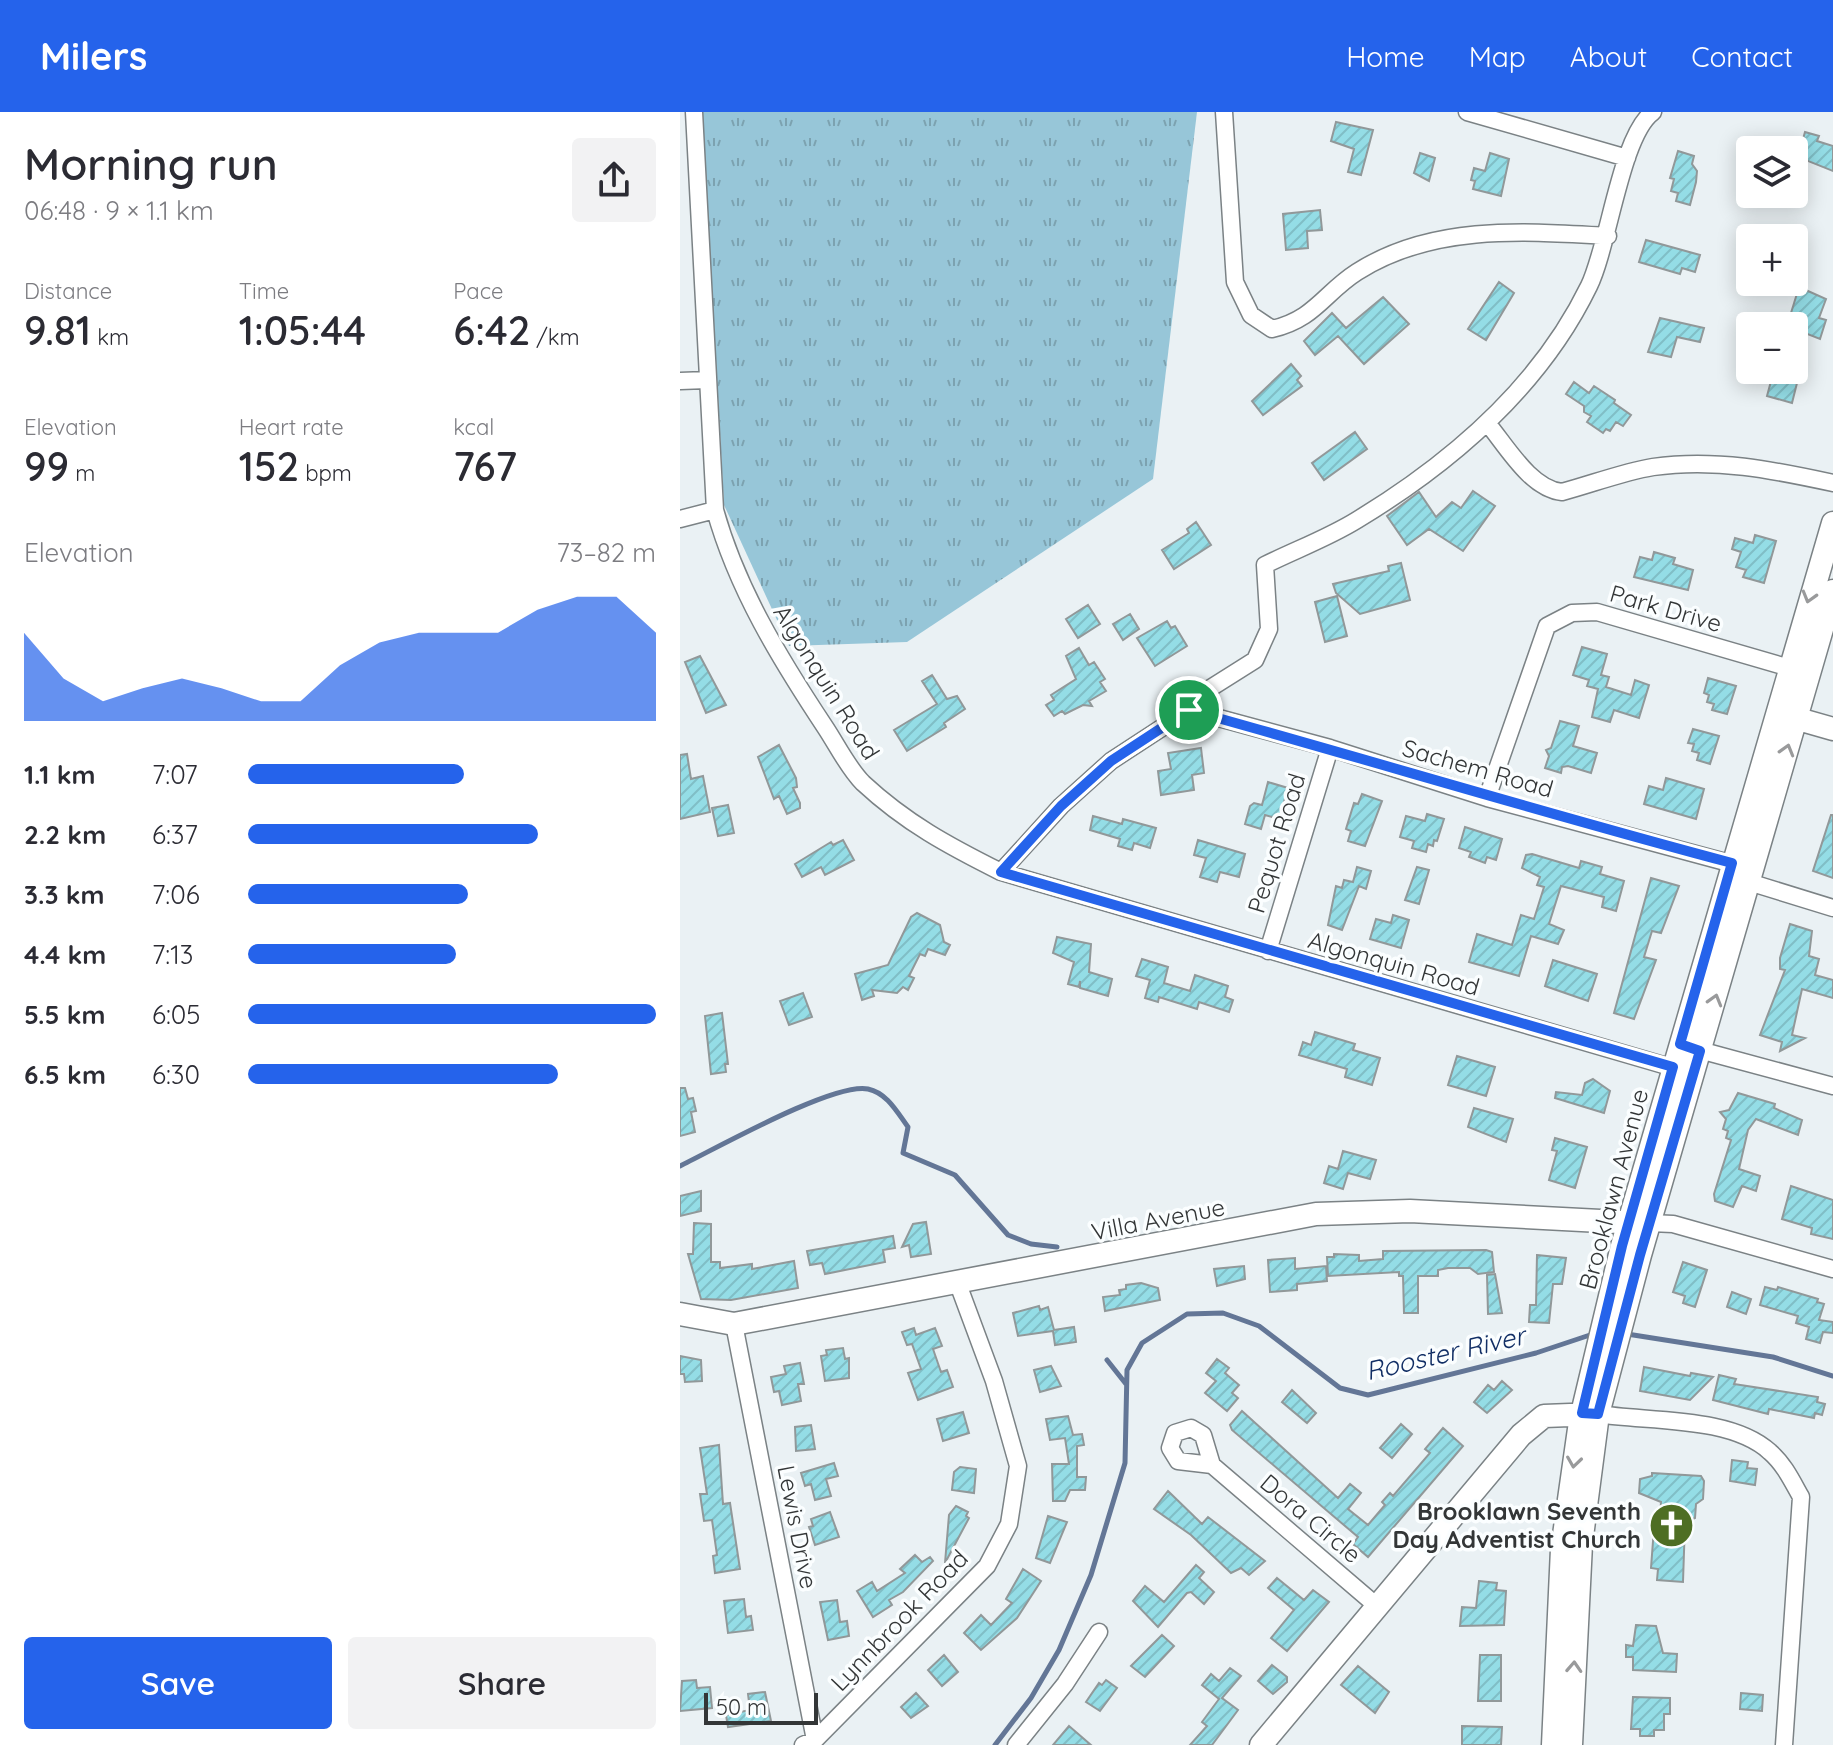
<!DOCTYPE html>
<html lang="en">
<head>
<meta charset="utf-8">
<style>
	:root { --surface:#fff; --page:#f2f2f3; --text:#2b2b33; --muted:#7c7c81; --accent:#2563eb }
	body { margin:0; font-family:Quicksand,sans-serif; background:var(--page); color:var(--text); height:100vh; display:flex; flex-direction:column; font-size:30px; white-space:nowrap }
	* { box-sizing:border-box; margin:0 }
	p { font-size:26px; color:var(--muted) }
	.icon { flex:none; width:44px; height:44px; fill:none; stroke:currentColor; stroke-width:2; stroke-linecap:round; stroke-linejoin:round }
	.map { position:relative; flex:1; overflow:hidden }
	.drawer { display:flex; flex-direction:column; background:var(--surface); width:680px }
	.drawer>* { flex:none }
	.buttons { position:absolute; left:1056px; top:24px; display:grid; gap:16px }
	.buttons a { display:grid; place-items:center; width:72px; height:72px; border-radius:8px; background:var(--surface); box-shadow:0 4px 20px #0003; font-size:40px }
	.scale { position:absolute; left:24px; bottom:20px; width:114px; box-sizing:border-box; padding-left:8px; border:4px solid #333637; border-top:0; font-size:22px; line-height:28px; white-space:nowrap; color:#333637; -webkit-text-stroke:6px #fbfeff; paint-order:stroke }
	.pin { position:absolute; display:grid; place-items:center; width:68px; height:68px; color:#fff; margin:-34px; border:4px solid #fff; border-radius:50%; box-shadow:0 2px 8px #0007 }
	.round { display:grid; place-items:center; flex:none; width:84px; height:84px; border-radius:8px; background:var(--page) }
	.headline { display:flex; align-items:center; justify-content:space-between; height:136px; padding:0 24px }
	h1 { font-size:44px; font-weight:600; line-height:60px }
	.stats { display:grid; grid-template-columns:repeat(3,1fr); gap:12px; height:136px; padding:8px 24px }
	.stats div { display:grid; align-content:center }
	.stats b { font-size:40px; font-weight:600 }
	.stats small { font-size:22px; font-weight:400 }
	.stats p { font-size:22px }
	.chart { height:224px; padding:16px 24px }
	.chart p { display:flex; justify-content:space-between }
	.chart svg { width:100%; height:144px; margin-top:8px; fill:var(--accent); opacity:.7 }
	.action { display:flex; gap:16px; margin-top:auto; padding:16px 24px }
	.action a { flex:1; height:92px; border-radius:8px; background:var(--accent); color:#fff; font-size:32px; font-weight:600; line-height:92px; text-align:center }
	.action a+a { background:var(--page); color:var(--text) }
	ul { padding:0 24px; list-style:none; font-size:26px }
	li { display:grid; grid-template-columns:128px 96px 1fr; align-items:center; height:60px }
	li i { height:20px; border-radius:10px; background:var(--accent) }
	header { display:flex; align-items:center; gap:48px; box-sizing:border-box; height:112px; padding:0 40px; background:var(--accent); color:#fff }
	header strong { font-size:38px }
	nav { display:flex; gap:44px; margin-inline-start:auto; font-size:28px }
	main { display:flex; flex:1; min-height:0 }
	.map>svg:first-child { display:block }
</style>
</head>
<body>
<header>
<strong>Milers</strong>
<nav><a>Home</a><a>Map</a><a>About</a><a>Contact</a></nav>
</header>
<main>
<section class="drawer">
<div class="headline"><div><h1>Morning run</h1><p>06:48 · 9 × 1.1 km</p></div><a class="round"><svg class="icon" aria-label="share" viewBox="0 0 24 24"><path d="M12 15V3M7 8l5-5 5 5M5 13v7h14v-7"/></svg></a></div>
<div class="stats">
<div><p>Distance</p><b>9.81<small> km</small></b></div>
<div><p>Time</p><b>1:05:44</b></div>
<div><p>Pace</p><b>6:42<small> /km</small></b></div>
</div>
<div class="stats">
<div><p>Elevation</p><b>99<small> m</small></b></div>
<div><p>Heart rate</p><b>152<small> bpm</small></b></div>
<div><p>kcal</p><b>767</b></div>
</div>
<div class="chart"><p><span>Elevation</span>73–82 m</p>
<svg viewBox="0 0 160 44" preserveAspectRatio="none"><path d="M0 44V17L10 31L20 38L30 34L40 31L50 34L60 38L70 38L80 27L90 20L100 17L110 17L120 17L130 10L140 6L150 6L160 17V44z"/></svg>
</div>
<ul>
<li><b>1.1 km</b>7:07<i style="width:53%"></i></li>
<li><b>2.2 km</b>6:37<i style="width:71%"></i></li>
<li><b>3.3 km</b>7:06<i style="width:54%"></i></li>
<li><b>4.4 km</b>7:13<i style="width:51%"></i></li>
<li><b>5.5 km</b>6:05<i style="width:100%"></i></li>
<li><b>6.5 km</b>6:30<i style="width:76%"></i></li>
</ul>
<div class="action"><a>Save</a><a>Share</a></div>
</section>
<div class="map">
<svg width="1153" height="1633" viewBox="0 0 1153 1633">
	<defs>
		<pattern id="grass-tufts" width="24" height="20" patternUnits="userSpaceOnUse" patternTransform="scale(2)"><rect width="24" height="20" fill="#97c6d8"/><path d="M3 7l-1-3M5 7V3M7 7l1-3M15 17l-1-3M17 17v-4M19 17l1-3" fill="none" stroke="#7ca2b0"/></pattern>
		<pattern id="building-hatch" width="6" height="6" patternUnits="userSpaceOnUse" patternTransform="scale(2)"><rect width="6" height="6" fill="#94dde6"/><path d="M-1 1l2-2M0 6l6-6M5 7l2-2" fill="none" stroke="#80bec6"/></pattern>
	</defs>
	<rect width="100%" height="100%" fill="#eaf1f4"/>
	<path fill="url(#grass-tufts)" d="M22,0h495l-44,367 -246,163 -118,4 -65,-141z"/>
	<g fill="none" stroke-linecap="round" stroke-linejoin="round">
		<path stroke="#637696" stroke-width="5" d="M0,1054c37,-18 154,-84 188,-77 19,4 29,23 40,38l-5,26 52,22 53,60 23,9 26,3
			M947,1222l146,23 60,19
			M427,1248l19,24
			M315,1633l36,-47 28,-48 32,-75 34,-112 2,-93 15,-27 45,-29 36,-1 36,13 81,62 28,7 168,-42 57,-19"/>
	</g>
	<path fill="url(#building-hatch)" stroke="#919899" stroke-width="2" d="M656,10l37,8 -12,45 -13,-3 6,-23 -23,-8z
		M1125,20l14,4 -2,5 16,5v25l-35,-14z
		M998,39l16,5 -2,8 5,7 -1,11 -6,23 -14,-4 2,-8 -7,-2 3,-12 -4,-1z
		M740,41l15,5 -6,23 -15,-8z
		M810,41l19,6 -8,37 -28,-7 2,-8 -4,-1 3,-12 11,3z
		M640,98l2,20 -15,1 1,17 -22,2 -3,-36z
		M966,128l54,15 -5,17 -13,-4 -2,6 -41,-12z
		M819,170l15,11 -28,47 -18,-11z
		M1119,175l27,12 -7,19 7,2 -6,19 -33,-13z
		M703,185l26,27 -45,40 -26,-28 -23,19 -11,-14 28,-28 14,15z
		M980,206l44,10 -4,14 -23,-5 -6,20 -23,-5z
		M611,252l10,12 -4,4 5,6 -39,29 -11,-14z
		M1094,258l25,5 -7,28 -25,-7z
		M894,270l15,11 5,-7 21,14 -1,3 17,12 -8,11 -7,-4 -6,9 -4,-2 -3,4 -16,-11 4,-6 -7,-4v-6l-18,-12z
		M675,320l12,17 -43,31 -12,-17z
		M793,379l22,15 -32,45 -34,-22 -22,16 -20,-29 32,-24 17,25 16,-15 9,6z
		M516,410l15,23 -37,24 -12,-19 27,-17 -2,-4z
		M1075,423l21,6 -12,42 -21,-6 3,-7 -10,-3 5,-15 -9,-3 3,-11 18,5z
		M974,440l21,6 -2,6 20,6 -5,20 -54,-13 6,-20 12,3z
		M721,451l9,37 -50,14 -24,-21 -3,-9 56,-13 -1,-5z
		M657,484l10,40 -22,6 -10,-40z
		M408,493l12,19 -22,14 -12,-19z
		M450,502l9,15 -16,11 -10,-16z
		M487,509l4,7 4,-2 12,20 -32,20 -18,-28z
		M902,535l25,7 -6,21 8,2 -3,10 25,8 4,-15 14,5 -10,33 -25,-8 -4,12 -18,-5 6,-28 -11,-3 2,-6 -16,-5z
		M399,536l10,17 5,-3 11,17 -5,3 6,9 -17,10 3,5 -9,-1 -18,9 -3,-3 -8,5 -8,-11 8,-5 -3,-5 25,-16 -10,-23z
		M20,544l26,49 -20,8 -21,-51z
		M252,563l15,24 10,-3 8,13 -21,14 2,4 -39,24 -13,-21 43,-26 -15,-23z
		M1028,566l28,8 -9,28 -15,-4 2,-6 -7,-2 2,-7 -5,-2z
		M880,609l19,5 -6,20 24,7 -6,20 -23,-7 -6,1 -1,6 -16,-5 4,-12 -3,-6 5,-2z
		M1013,617l26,7 -9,28 -13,-4 2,-7 -7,-2 2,-7 -6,-1z
		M99,633l17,33 1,9 -4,1 7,15v5l-13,6 -8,-18 -5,3 -16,-42z
		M521,636l3,25 -12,2 2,15 -33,5 -3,-24 13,-2 -3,-16z
		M7,642l4,25 12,-3 7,36 -30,7v-64z
		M986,666l38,11 -8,30 -52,-15 5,-18 14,4z
		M588,670l20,6 -9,31 -14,-4 -4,14 -16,-5 5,-18 4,-3 8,2z
		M682,682l20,7 -17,45 -17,-5 3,-10 -5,-2 8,-26 4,1z
		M48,693l6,28 -16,3 -6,-28z
		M747,702l17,5 -7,22 -3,-1 -1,6 -5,-2 -2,8 -14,-4 2,-7 -14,-4 6,-21 19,5z
		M1151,703h2v63l-20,-7z
		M413,704l29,8 1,-5 33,9 -6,20 -16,-5 -2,7 -14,-4 2,-7 -30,-9z
		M785,715l37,12 -6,21 -9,-3 -2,6 -16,-6 2,-5 -12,-4z
		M163,728l11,20 -29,15 -4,-8 -19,10 -7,-13 36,-22 2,3z
		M518,728l47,14 -6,23 -19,-5 -3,10 -17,-5 6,-19 -12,-3z
		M852,742l47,14 2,-7 21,6 -2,7 24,7 -8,30 -14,-4 2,-10 -43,-11 -12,38 15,6 -6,14 -27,-8 -12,40 -50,-14 8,-28 35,11 9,-30 13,4 10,-32 -7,-2 3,-8 -18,-9 4,-13z
		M677,755l14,4 -5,18 -7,-3 -17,44 -14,-5 8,-39 6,2 2,-8 9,2z
		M737,755l12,3 -10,34 -14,-4z
		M971,766l28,8 -18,47 -9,-2 -8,26 12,3 -22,59 -20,-6z
		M237,801l23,12 4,17 6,3 -5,10 -17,-6 -3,7 -5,-2 -11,22 5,2 -6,12 -5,-3 -6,6 -25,-3 2,6 -12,4 -7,-26 33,-9 23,-48z
		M713,803l16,5 -8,28 -31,-9 6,-20 15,4z
		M1110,812l22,7 -3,25 10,3 -4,16 18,5v18l-31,-9 -10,46 13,3 -25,13 2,-9 -22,-7 25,-65 -5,-1v-11z
		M377,825l34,7 -2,28 23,7 -4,17 -28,-8v-7l-1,6 -11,-3 6,-22 -21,-9z
		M462,847l26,8 -4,16 26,8 5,-16 33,11 -3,11 8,3 -4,12 -30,-10 -2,7 -38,-12 -1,5 -13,-4 5,-18 -14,-4z
		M873,848l44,14 -9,27 -43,-15z
		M123,881l9,24 -23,8 -9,-24z
		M42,901l6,51h-3l1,8 -15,2 -6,-58z
		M635,920l40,12 -2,6 27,8 -8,27 -27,-8 2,-8 -48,-14 4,-13 8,3z
		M777,944l38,11 -9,29 -38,-11z
		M913,967l17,12 -6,22 -49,-15 1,-6 26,3 3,-12z
		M0,976h5l3,11 5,-1 3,13 -5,1 4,20 -15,4z
		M1058,981l37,11 -1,4 28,12 -4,15 -42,-16 -8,11 -9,39 21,7 -4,15 -14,-5 -9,21 -18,-6 -1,-7 17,-54 -5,-2 2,-7 -5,-2 3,-10 -6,-7 9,-2z
		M794,996l39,11 -7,23 -38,-15z
		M875,1026l32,9 -12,41 -26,-8 8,-29 -5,-1z
		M663,1039l33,9 -6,19 -22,-6 -5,16 -19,-6 5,-17 9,3z
		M1111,1074l42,14v39l-22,-5 1,-6 -30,-9z
		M21,1079v20l-21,5v-20z
		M246,1110l5,32 -20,3 -2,-12 -7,2 11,-23z
		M14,1111l17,1v38h9v6l32,-4v5l42,-8 4,27 -67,12 -30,-1 -13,-45h5z
		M213,1124l2,12 -12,2 2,12 -60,12 -3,-11 -12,2 -3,-14z
		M806,1138l6,2 2,20 -16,2 -8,-6h-22l-10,2v6h-20v37h-14l-1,-37h-4v-4l-71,4 -1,-19h7v-3l25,1v6l24,-2v-8z
		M857,1143l29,3 -4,26h-9l-4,39 -20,-1 1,-17h6z
		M615,1146v11l31,-3 1,15 -30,3v6l-27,2 -2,-32z
		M1003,1150l24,8 -12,37 -12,-4 2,-7 -12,-4z
		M564,1154l1,13 -28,7 -3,-17z
		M815,1162l7,39 -14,1 -1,-39z
		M461,1171l17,5 2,12 -55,11 -2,-14 17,-2 -1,-5 7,-1v-4z
		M1085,1175l12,3 1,-3 40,12 -1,3 7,2 -5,16 14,2v11l-10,-1 -3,11 -14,-4 3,-12 -13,-4 2,-7 -38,-11z
		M1052,1180l19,7 -5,15 -19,-7z
		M359,1194l1,4 8,-3 6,23 20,-3 2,15 -21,3 -2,-14 -35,5 -5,-23z
		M234,1216l2,7 19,-7 7,18 -9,3 8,23 6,-2 6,17 -35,13 -10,-27 13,-4 -9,-25 -5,1 -5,-13z
		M163,1236l2,11 4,-1v20l-24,3 -4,-25 6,-1 -1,-5z
		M0,1244l21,4 1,21 -17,1 -1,-8h-4z
		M537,1247l12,9 -4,5 14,12 -7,8 6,5 -11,13 -22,-18 11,-12 -10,-8z
		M120,1251l4,21h-6l3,17 -19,4 -3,-14 -5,1 -3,-15 15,-3 -2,-8z
		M371,1254l10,20 -21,6 -6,-22z
		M964,1255l46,9 1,-3 22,4 -23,23 -50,-9z
		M1039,1263l17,4 -2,5 84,13 -1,5 8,2 -3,11 -7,-2 -1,5 -45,-9 -1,5 -55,-14z
		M822,1269l10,9 -25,23 -13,-11 14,-17 6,5z
		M612,1278l24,23 -9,10 -25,-21z
		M562,1299l96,87 12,-14 11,9 -13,16 20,16 17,-20 -3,-3 8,-9 3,3 37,-43 -5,-4 18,-21 20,18 -95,111 -15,-13 5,-7 -126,-107 -2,-5z
		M283,1300l6,21 -26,8 -6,-22z
		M388,1304l5,19 9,-1 2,11 -7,1v31h9l-1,13h-15l-5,11h-12l-1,-37h17l-4,-26 -15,2 -4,-21z
		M721,1312l11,10 -20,24 -12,-10z
		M131,1313l4,24 -19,2 -1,-24z
		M39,1333l4,59 7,-1 10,66 -25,4 -2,-17 4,-1 -5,-35 -8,1 -4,-27h7l-7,-46z
		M1052,1348l16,2 -1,6 10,1 -2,16 -25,-4z
		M154,1351l4,13 -12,3 5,17 -16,4 -4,-16 -6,2 -4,-13z
		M280,1355l16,2 -2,24 -22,-3 2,-18z
		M972,1361l49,3 3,5 -1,18 -7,5 -1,14 -10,4 -2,60 -26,-2 1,-11 -7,-1 3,-40 5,1 2,-27 -22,-9 1,-14 12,-3z
		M488,1379l34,33 6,-7 57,44 -16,14 -8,-7 -10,5 -40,-38 -37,-26z
		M276,1394l12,6 -2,4 3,2 -24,45 4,-48z
		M150,1400l9,25 -24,8 -6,-18 4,-1 -2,-7z
		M368,1404l19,6 -17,41 -14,-5z
		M235,1443l7,7 8,-5 3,4 -30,31 -14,8 3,5 -19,12 -16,-26 15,-9 5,9 28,-18 -5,-4z
		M516,1453l8,7 -5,6 15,14 -10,12 -13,-12 -4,1 -29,34 -25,-26 12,-15 19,16z
		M343,1457l18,12 -24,37 -36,32 -17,-17 17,-18 10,10 21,-22 -6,-4z
		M597,1466l27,22 9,-10 16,12 -42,49 -16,-13 23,-28 -26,-22z
		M799,1469l18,2 -1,7 10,1 -2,34 -44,1 2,-19 14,1z
		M64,1487l2,18 5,-1 2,14 -25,3 -4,-32z
		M157,1488l3,22 7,-1 2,15 -21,4 -8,-38z
		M956,1513l20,1 7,27 14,1 -1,18 -43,-2v-13h-7v-12l7,1z
		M482,1523l12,11 -29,31 -14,-11z
		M264,1543l14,17 -16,14 -14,-16z
		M800,1543h21v46h-23z
		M592,1553l15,12v5l-14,12 -15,-13z
		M678,1554l31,26 -14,21 -34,-28z
		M550,1556l11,8 -19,22 16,12 -26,35h-22l17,-19 -5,-4 17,-23 -17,-14 9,-11 8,7z
		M16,1568l1,8 13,-1 2,21 -32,3 2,-30z
		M426,1568l11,8 -17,23 -14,-9 13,-19 3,2z
		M85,1580l6,29 -43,6 -2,-12 24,-5 -2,-16z
		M236,1581l12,13 -17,12 -10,-11z
		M1061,1581l22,2 -1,16 -22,-2z
		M953,1585l37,1v16h-6v16h-10v6h-14v-7h-9z
		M389,1614l22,19h-38z
		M782,1614l40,1 -1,18h-39z"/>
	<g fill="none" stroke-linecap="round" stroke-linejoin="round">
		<defs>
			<path id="street" d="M14,0l21,398c22,79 65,149 110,217 12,18 23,41 38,56 43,40 86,63 138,89l683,199
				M544,0l11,170 16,33 21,14c43,-10 52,-36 85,-57 75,-48 167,-41 251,-36
				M787,0l160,46
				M0,269l27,-1
				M808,312c19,23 43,65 74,68 30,-8 61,-20 91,-25 62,-9 120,3 180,16
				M0,407l35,-9
				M509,598l141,38 157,50 257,69
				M807,686l60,-172 25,-13 25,-1 203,59
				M321,760l60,-66 50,-45 78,-51 20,-21 46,-29 14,-31 -4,-64c30,-15 63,-27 92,-45 94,-57 183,-133 232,-234 20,-41 32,-151 64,-174
				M1059,767l94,29
				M588,839l62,-203
				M1012,936l141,38
				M970,1111l23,1 160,45
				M54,1212l81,416
				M918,1302c51,8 133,2 172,38 14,12 22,29 31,45l-17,248
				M532,1353l-9,-30 -12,-7 -16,5 -5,15 8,13 34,4 166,142
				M123,1633l12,-5 172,-174 22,-42 9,-58 -24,-85 -36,-97
				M336,1633l49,-61 34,-52"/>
			<path id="secondary" d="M1104,603l49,14
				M0,1202l54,10 582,-110 94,-3 229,12
				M581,1633l260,-310 23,-19 52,-2
				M873,1633l9,-196 18,-127 42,-176 211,-723
				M891,1633l10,-201 17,-130 42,-159 193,-664"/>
		</defs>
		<use href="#street" stroke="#7b8285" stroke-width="19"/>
		<use href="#secondary" stroke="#7b8285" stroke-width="25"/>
		<use href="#street" stroke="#fff" stroke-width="16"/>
		<use href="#secondary" stroke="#fff" stroke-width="22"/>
	</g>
	<defs><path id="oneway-chevron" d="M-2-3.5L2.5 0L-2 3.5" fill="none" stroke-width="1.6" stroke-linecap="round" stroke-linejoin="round" transform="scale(2)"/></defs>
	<g stroke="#999a9b">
		<use href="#oneway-chevron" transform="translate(1129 485) rotate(106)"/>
		<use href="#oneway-chevron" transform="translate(1107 638) rotate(-74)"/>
		<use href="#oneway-chevron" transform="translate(1035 888) rotate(-74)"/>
		<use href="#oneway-chevron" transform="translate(894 1350) rotate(98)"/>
		<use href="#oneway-chevron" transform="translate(894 1555) rotate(-87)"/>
	</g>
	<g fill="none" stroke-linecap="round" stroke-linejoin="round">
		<defs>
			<path id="route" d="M509,598c181,50 361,105 543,153l-52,181 20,7 -60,204 -42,159 -16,-1 40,-167 51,-179 -672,-195 60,-66 50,-45z"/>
		</defs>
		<use href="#route" stroke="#fff" stroke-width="16"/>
		<use href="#route" stroke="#2563eb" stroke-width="10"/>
	</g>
	<defs>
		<symbol id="church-disc" viewBox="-11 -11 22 22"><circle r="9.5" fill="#4e6e24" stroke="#fbfeff"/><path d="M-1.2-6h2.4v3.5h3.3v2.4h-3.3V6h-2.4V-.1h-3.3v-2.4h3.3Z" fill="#fff"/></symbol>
	</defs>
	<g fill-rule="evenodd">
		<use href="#church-disc" x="966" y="1388" width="51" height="51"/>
	</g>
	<g text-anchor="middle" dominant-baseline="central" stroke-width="7" stroke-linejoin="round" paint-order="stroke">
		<g font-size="24" fill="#333637" stroke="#fbfeff">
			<text transform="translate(986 496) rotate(16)">Park Drive</text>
			<text transform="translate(147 570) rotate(58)">Algonquin Road</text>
			<text transform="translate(798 656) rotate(16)">Sachem Road</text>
			<text transform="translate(596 731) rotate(-73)">Pequot Road</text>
			<text transform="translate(714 851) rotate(16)">Algonquin Road</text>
			<text transform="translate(933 1077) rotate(-75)">Brooklawn Avenue</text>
			<text transform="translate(478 1107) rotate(-11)">Villa Avenue</text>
			<text transform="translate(631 1406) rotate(40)">Dora Circle</text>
			<text transform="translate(118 1415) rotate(79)">Lewis Drive</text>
			<text transform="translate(219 1508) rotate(-46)">Lynnbrook Road</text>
		</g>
		<g font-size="24" font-weight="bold" fill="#333637" stroke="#fbfeff" text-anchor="end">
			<text x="961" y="1399">Brooklawn Seventh<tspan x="961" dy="28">Day Adventist Church</tspan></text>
		</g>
		<g font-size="26" font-style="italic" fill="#112e65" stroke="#fbfeff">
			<text transform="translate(765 1241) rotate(-13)">Rooster River</text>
		</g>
	</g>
</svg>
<div class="buttons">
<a><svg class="icon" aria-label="layers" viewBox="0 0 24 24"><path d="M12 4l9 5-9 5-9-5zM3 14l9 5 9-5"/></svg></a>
<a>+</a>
<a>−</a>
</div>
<div class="scale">50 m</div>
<div class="pin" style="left:509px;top:598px;background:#1e9e55"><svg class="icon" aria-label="arrive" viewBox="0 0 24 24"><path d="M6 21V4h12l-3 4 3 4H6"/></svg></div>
</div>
</main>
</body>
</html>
